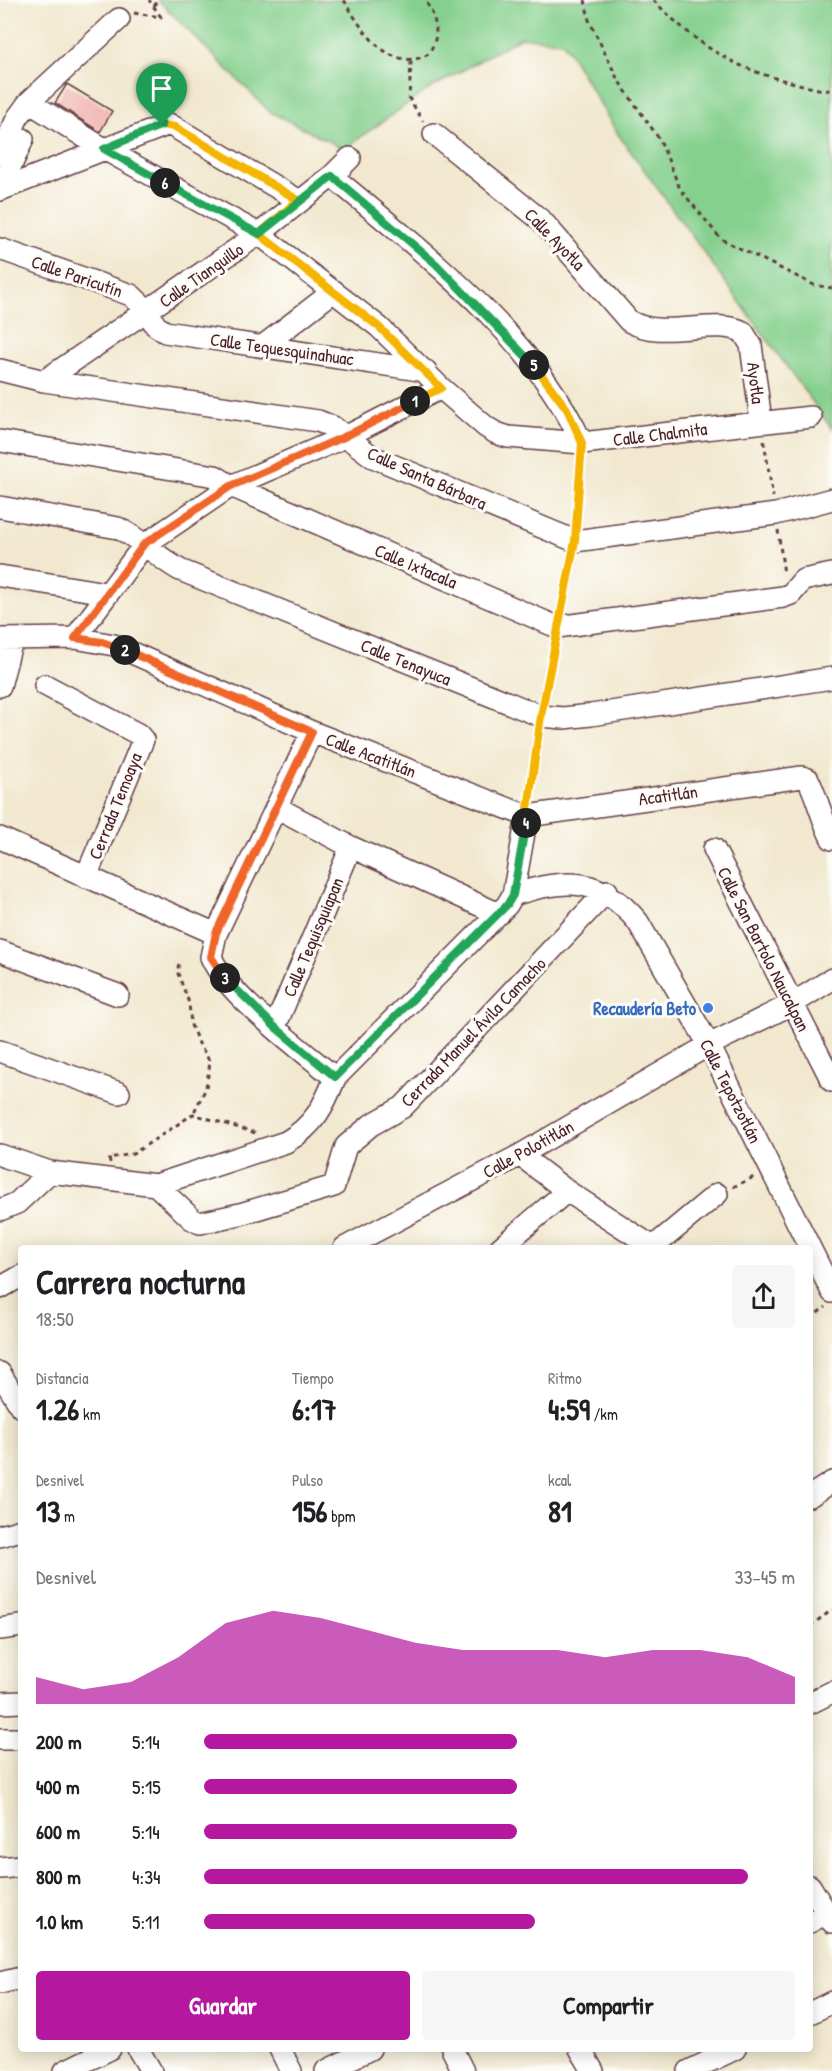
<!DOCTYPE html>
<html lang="es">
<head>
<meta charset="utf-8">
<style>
	:root { --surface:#fff; --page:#f6f6f6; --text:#202124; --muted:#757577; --accent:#b5179e }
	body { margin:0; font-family:"Patrick Hand",sans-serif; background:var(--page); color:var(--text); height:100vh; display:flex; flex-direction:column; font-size:22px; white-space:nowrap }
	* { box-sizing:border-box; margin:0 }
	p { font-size:20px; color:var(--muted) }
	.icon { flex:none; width:33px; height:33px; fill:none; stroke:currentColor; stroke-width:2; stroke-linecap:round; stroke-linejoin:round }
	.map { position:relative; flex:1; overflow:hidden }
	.details { position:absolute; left:18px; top:1245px; width:795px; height:807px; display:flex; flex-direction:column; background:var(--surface); border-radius:6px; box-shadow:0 3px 15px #0003 }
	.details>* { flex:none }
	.pin { position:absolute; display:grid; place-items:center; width:51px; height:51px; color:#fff; margin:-62px -26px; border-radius:50% 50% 50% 0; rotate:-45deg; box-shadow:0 0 6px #0007 }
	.pin .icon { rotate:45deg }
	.km { position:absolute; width:30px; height:30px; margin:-15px; border-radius:50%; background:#222; color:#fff; font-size:16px; line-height:30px; text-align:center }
	.round { display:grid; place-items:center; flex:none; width:63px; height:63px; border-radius:6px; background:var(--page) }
	.summary { display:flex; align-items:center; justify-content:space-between; height:102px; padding:0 18px }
	h1 { font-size:33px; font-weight:700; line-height:45px }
	.figures { display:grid; grid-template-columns:repeat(3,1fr); gap:9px; height:102px; padding:6px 18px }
	.figures div { display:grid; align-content:center }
	.figures b { font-size:30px; font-weight:700 }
	.figures small { font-size:16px; font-weight:400 }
	.figures p { font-size:16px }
	.chart { height:168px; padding:12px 18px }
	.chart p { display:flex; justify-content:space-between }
	.chart svg { width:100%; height:108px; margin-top:6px; fill:var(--accent); opacity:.7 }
	.primary-button { display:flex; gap:12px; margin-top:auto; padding:12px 18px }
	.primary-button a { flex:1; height:69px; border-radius:6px; background:var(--accent); color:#fff; font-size:24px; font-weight:700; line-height:69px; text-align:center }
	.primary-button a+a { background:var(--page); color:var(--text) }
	ul { padding:0 18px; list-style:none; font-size:20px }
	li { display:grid; grid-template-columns:96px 72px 1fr; align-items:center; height:45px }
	li i { height:15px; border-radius:8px; background:var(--accent) }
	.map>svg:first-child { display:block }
</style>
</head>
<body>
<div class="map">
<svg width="832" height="2071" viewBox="0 0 832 2071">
	<rect width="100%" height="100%" fill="#fdfcf7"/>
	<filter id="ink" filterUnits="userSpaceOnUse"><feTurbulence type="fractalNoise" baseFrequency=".0167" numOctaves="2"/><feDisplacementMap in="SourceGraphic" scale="12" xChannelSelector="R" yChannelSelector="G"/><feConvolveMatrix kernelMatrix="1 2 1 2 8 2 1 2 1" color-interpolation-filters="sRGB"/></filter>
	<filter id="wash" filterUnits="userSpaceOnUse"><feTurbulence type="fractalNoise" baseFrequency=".008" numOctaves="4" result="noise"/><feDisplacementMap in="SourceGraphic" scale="24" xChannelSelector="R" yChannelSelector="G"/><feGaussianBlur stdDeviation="1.35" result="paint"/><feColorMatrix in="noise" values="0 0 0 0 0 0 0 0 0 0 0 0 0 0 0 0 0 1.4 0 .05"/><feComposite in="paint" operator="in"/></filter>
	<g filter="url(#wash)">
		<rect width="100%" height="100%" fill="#f1e8cf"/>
		<path fill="#85d08e" stroke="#68785c" stroke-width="1.5" d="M158,0h674v429l-214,-295 -55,-92 -42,-5 -95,54 -82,58 -74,-37z"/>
		<g id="blocks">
			<path fill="#f0aca9" d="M67,84l45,27 -12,21 -45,-29z"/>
		</g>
	</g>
	<g filter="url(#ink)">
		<use href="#blocks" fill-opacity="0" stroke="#633d44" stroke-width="1.5"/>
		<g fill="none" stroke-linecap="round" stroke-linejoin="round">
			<defs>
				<path id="minor" d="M29,102l75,47 155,85 120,93 62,61 45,39 10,6 12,4 74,6 229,-26
					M434,134l108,87 87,100c32,20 87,-4 114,11l8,13 10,76
					M0,155l18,-38 11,-15 90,-83
					M332,176c90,76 200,158 250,267
					M0,190l169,-66 129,76
					M0,190l23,-51
					M0,249l131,46 18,17 6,13 10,7 261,39
					M263,346l71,-55
					M0,370l44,11 274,40 15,6 40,30 202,84 201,-27 56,-15
					M44,381l215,-147 73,-58 18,-18
					M0,441l215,35 16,10 326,141 226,-30 8,-3 12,-14 29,-6
					M0,507l118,21c23,11 40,30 62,42l361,146 22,2 28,-3 241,-37
					M0,576l106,17
					M75,638l69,-93 87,-59 116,-50 94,-48
					M0,639l75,-1 39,7 198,87 215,84 275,-39 6,2c10,20 14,41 24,60
					M45,685l93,49 5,6 -57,137
					M0,686l12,-46
					M312,732l-96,202 -5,23c16,38 91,93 124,121
					M276,807l75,40 148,67
					M0,838l216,96
					M714,849l118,232
					M513,895c53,-17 87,-19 125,27l71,123 123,247
					M0,951l118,44
					M275,1027l76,-180
					M0,1051l119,42
					M0,1155l50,17 106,13 36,34 8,4 40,-9 94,-28 12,-40 25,-21 32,-18 204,-216
					M520,1155l47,36 86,56
					M156,1185l130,-43c28,-16 38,-36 49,-64l172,-173 6,-10 14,-79
					M0,1210l17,-7 33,-31
					M344,1248l176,-93 189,-110 83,-41 40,-25
					M500,1248l67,-57
					M652,1248l65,-54
					M0,1288l21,-12
					M0,1373l21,34
					M810,1496l22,-14
					M0,1536l21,-6
					M0,1629l21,-3
					M0,1703l21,-1
					M810,1703l22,-11
					M0,1739h21
					M0,1868l21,-2
					M810,1886l22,36
					M810,1922l17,-9
					M0,1983l21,-5
					M810,2013l22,-11
					M138,2049l13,22
					M280,2049l11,22
					M452,2049l11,22
					M580,2049l13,22
					M65,2071l45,-22
					M326,2071l44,-22
					M689,2071l46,-22"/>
			</defs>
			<use href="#minor" stroke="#633d44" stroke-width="24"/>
			<path stroke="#633d44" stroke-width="3" stroke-dasharray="4.5 4.5" stroke-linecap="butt" d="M344,0c16,27 44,74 83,55 15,-18 9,-37 -2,-55
				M585,0l4,20 29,60 42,60 20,49 41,50 93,46 18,3
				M653,0c45,45 79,69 142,83 12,3 25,8 37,7
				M154,6l5,-6
				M134,13l27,4 -12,-17
				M411,61l-2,37 14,23
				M764,441l9,56
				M577,521l4,-62
				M778,530l6,44
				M561,610l11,-52
				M544,698l10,-55
				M529,799l9,-65
				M179,964l-2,7 12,32 2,22 6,15 13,22 -4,26 -13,26
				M110,1163l-1,-5 24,-4 60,-40 63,19
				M733,1187l21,-10
				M810,1318l16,-11
				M810,1626l22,-16"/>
			<use href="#minor" stroke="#fff" stroke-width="21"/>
		</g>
	</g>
	<g fill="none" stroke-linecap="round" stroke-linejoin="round" filter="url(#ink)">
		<defs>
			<path id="split-1" d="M162,125l13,2 123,73 -39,34 120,93 62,61 -26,13"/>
			<path id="split-2" d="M125,650l-23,-8 -27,-4 69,-94 87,-58 115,-50 69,-35"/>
			<path id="split-3" d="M125,650l187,82 -96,201 -5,24 14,21"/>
			<path id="split-4" d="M225,978l50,49 60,50 172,-172 6,-10 13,-72"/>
			<path id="split-5" d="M526,823l15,-107 34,-175 7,-98 -15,-34 -33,-44"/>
			<path id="split-6" d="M165,183l94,51 73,-58 104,88 98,101"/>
			<path id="split-7" d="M162,125l-58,24 61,34"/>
		</defs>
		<use href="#split-1" stroke="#fff" stroke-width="12"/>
		<use href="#split-2" stroke="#fff" stroke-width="12"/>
		<use href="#split-3" stroke="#fff" stroke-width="12"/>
		<use href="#split-4" stroke="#fff" stroke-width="12"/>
		<use href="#split-5" stroke="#fff" stroke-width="12"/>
		<use href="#split-6" stroke="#fff" stroke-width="12"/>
		<use href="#split-7" stroke="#fff" stroke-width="12"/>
		<use href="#split-1" stroke="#f5b400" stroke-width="8"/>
		<use href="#split-2" stroke="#f0652b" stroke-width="8"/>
		<use href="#split-3" stroke="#f0652b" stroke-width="8"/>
		<use href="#split-4" stroke="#22a559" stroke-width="8"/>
		<use href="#split-5" stroke="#f5b400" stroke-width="8"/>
		<use href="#split-6" stroke="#22a559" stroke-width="8"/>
		<use href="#split-7" stroke="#22a559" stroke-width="8"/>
	</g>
	<circle fill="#3f7fe0" stroke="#fdfcf7" stroke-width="2" cx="708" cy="1008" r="6"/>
	<g text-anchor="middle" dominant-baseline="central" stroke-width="6" stroke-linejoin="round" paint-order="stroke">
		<g font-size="18" fill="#4a1f2b" stroke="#fdfcf7">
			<text transform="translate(555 239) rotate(46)">Calle Ayotla</text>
			<text transform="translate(201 275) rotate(-35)">Calle Tianguillo</text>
			<text transform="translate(77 276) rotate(19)">Calle Paricutín</text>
			<text transform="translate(282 349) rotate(8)">Calle Tequesquinahuac</text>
			<text transform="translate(756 383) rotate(83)">Ayotla</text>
			<text transform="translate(660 434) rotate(-7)">Calle Chalmita</text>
			<text transform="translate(427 478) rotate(24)">Calle Santa Bárbara</text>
			<text transform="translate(416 566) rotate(23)">Calle Ixtacala</text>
			<text transform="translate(406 662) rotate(22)">Calle Tenayuca</text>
			<text transform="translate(371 755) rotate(21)">Calle Acatitlán</text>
			<text transform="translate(668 795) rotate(-8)">Acatitlán</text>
			<text transform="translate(115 806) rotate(-68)">Cerrada Temoaya</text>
			<text transform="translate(313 937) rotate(-67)">Calle Tequisquiapan</text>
			<text transform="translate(764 949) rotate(63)">Calle San Bartolo Naucalpan</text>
			<text transform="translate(473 1032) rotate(-46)">Cerrada Manuel Ávila Camacho</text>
			<text transform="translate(731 1091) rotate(63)">Calle Tepotzotlán</text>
			<text transform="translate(528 1149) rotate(-29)">Calle Polotitlán</text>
		</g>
		<g font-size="18" font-weight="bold" fill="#366cbe" stroke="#fdfcf7" text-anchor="end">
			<text x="696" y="1008">Recaudería Beto</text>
		</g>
	</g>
</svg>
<div class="pin" style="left:162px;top:125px;background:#1e9e55"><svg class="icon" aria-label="arrive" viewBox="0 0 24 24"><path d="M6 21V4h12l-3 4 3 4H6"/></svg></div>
<b class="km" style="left:415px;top:401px">1</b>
<b class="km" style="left:125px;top:650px">2</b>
<b class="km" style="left:225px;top:978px">3</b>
<b class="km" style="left:526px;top:823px">4</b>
<b class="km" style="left:534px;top:365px">5</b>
<b class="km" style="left:165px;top:183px">6</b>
<section class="details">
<div class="summary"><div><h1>Carrera nocturna</h1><p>18:50</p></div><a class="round"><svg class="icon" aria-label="share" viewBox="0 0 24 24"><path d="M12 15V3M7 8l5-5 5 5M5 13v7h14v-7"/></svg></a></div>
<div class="figures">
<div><p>Distancia</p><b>1.26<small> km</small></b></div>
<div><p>Tiempo</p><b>6:17</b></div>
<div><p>Ritmo</p><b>4:59<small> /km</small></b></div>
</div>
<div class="figures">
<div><p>Desnivel</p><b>13<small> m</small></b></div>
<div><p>Pulso</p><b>156<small> bpm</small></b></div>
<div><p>kcal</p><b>81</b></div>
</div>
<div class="chart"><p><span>Desnivel</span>33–45 m</p>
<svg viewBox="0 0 160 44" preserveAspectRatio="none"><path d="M0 44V33L10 38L20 35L30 25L40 11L50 6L60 9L70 14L80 19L90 22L100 22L110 22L120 25L130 22L140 22L150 25L160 33V44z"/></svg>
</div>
<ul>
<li><b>200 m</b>5:14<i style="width:53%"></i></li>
<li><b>400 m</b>5:15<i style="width:53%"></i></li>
<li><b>600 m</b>5:14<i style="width:53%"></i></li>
<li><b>800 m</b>4:34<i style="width:92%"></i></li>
<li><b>1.0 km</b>5:11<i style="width:56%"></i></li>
</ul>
<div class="primary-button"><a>Guardar</a><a>Compartir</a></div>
</section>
</div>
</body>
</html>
